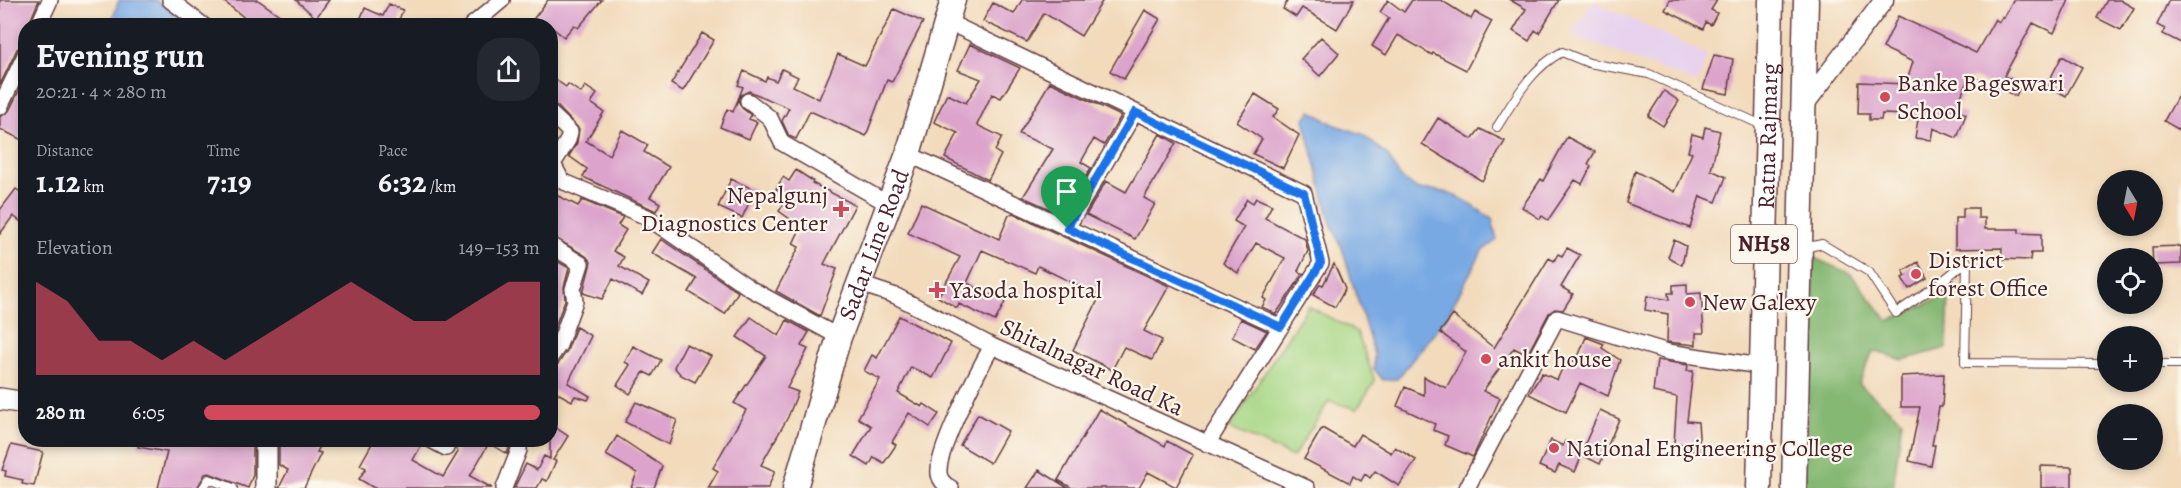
<!DOCTYPE html>
<html lang="en">
<head>
<meta charset="utf-8">
<style>
	:root { --surface:#171b24; --page:#242831; --text:#f1f3f6; --muted:#9ea1a6; --accent:#d1495b }
	body { margin:0; font-family:Alegreya,serif; background:var(--page); color:var(--text); height:100vh; display:flex; flex-direction:column; font-size:22px; white-space:nowrap }
	* { box-sizing:border-box; margin:0 }
	p { font-size:20px; color:var(--muted) }
	.icon { flex:none; width:33px; height:33px; fill:none; stroke:currentColor; stroke-width:2; stroke-linecap:round; stroke-linejoin:round }
	.map { position:relative; flex:1; overflow:hidden }
	.panel { position:absolute; left:18px; top:18px; width:540px; height:429px; display:flex; flex-direction:column; background:var(--surface); border-radius:24px; box-shadow:0 3px 9px #0003 }
	.panel>* { flex:none }
	.needle { width:39px; rotate:170deg }
	.controls { position:absolute; left:2097px; top:170px; display:grid; gap:12px }
	.controls a { display:grid; place-items:center; width:66px; height:66px; border-radius:50%; background:var(--surface); box-shadow:0 3px 9px #0003; font-size:30px }
	.pin { position:absolute; display:grid; place-items:center; width:51px; height:51px; color:#fff; margin:-62px -26px; border-radius:50% 50% 50% 0; rotate:-45deg; box-shadow:0 0 6px #0007 }
	.pin .icon { rotate:45deg }
	.round { display:grid; place-items:center; flex:none; width:63px; height:63px; border-radius:24px; background:var(--page) }
	.head { display:flex; align-items:center; justify-content:space-between; height:102px; padding:0 18px }
	h1 { font-size:33px; font-weight:700; line-height:45px }
	.metrics { display:grid; grid-template-columns:repeat(3,1fr); gap:9px; height:102px; padding:6px 18px }
	.metrics div { display:grid; align-content:center }
	.metrics b { font-size:30px; font-weight:700 }
	.metrics small { font-size:16px; font-weight:400 }
	.metrics p { font-size:16px }
	.chart { height:168px; padding:12px 18px }
	.chart p { display:flex; justify-content:space-between }
	.chart svg { width:100%; height:108px; margin-top:6px; fill:var(--accent); opacity:.7 }
	ul { padding:0 18px; list-style:none; font-size:20px }
	li { display:grid; grid-template-columns:96px 72px 1fr; align-items:center; height:45px }
	li i { height:15px; border-radius:8px; background:var(--accent) }
	.map>svg:first-child { display:block }
</style>
</head>
<body>
<div class="map">
<svg width="2181" height="488" viewBox="0 0 2181 488">
	<rect width="100%" height="100%" fill="#fbf7ec"/>
	<filter id="ink" filterUnits="userSpaceOnUse"><feTurbulence type="fractalNoise" baseFrequency=".0167" numOctaves="2"/><feDisplacementMap in="SourceGraphic" scale="12" xChannelSelector="R" yChannelSelector="G"/><feConvolveMatrix kernelMatrix="1 2 1 2 8 2 1 2 1" color-interpolation-filters="sRGB"/></filter>
	<filter id="wash" filterUnits="userSpaceOnUse"><feTurbulence type="fractalNoise" baseFrequency=".008" numOctaves="4" result="noise"/><feDisplacementMap in="SourceGraphic" scale="24" xChannelSelector="R" yChannelSelector="G"/><feGaussianBlur stdDeviation="1.35" result="paint"/><feColorMatrix in="noise" values="0 0 0 0 0 0 0 0 0 0 0 0 0 0 0 0 0 1.4 0 .05"/><feComposite in="paint" operator="in"/></filter>
	<g filter="url(#wash)">
		<rect width="100%" height="100%" fill="#f2dabb"/>
		<path fill="#e8d2ee" d="M1593,1l114,54 -10,28 -126,-48z"/>
		<path fill="#a7d785" stroke="#787b58" stroke-width="1.5" d="M1308,306l49,26 18,49 -18,28 -28,-8 -36,56 -64,-29z"/>
		<path fill="#85b872" stroke="#686c4e" stroke-width="1.5" d="M1814,258l37,16 37,47 61,-27 -2,54 -44,12 -30,-9 -14,33 43,36 -9,68h-89z"/>
		<path fill="#78a9e3" stroke="#616487" stroke-width="1.5" d="M119,0h37l34,25h-80z
			M1311,111l24,14 27,9 26,22 12,21 18,13c33,-2 48,11 74,29l5,21 -15,11 -36,67 -49,61 -14,1 -9,-11v-15l-32,-106 -12,-27 -26,-102z"/>
		<g id="blocks">
			<path fill="#dca4cc" d="M0,0h39l-11,26h-2v17l-9,6 -17,36z
				M222,0h36l37,26h-40z
				M296,0h33l-13,18z
				M548,0h54l-24,28 -4,-3 -10,12 -14,-11h-22z
				M1022,0h81l-22,36 -37,-23 -17,29 -44,-21 10,-18 21,11z
				M1288,0h66l-17,29 -35,-21 -6,9 -13,-8z
				M1388,0l16,12 8,-12h29l30,19 4,-7 17,9 -26,49 -33,-17 -1,2 -34,-20 -12,20 -14,-9 17,-28 -9,-6z
				M1510,0h49l-20,33 -4,-3 -6,11 -16,-10 13,-22z
				M1670,0h47l-6,10 6,3 -6,12 -5,-3 -3,7 -38,-19z
				M2013,0h56l-15,33 -21,-10 -29,53 17,8 -5,12 -43,-19 -1,3 -4,-2 -12,32 10,4 -9,24 -24,-10 -2,12 -16,-2 3,-19h-9v-4l-27,-1 -1,6h-12v-6h-11l1,-32 47,2 7,-22 -30,-14 15,-32 78,37 19,-34 4,3 3,-5 2,1z
				M2107,0h13l14,8 -13,22 -24,-12z
				M2169,0h12v43l-18,-9 2,-5 -8,-4z
				M389,4l14,6 -5,12 9,4h-41l-7,-4 6,-14 18,8z
				M894,9l29,13 -31,60 -5,-2 -21,56 -56,-25 -14,28 -7,-3 -7,-15 7,-13 -40,-17 -8,4 -3,5 4,8 9,7 -2,4 8,3 -8,17 -29,-12 7,-18 6,3 10,-25 -5,-2 6,-14 21,10 2,-4 9,4 6,-12 16,8 -5,9 26,13 19,-45 27,12z
				M1145,10l15,9 -36,60 -14,-8z
				M702,33l12,7 -31,51 -12,-7z
				M1321,37l18,16 -19,23 -19,-17z
				M970,44l50,24 -19,30 -9,-4 -15,31 25,12 -7,14 6,4 -13,25 -43,-22 13,-25 -24,-11 13,-28 19,9 15,-24 -23,-9z
				M1714,55l19,4 -5,35 -25,-5z
				M2062,56l20,11 -16,29 -19,-11z
				M550,76l16,11 2,-3 13,9 4,-7 12,8 -6,9 13,9 -18,29 23,14 13,-25 26,15 -4,7 25,15 -19,30 10,6 -4,8 -73,-34 4,-8 -18,-13 8,-13 2,-14 -22,-23 -7,-3z
				M26,77v65l-26,-13v-12l9,-6z
				M1050,82l71,34 -17,29 -10,-6 -13,23 10,6 -28,47 -40,-18 30,-48 -34,-15z
				M2181,90v41l-17,-10z
				M1664,91l15,10 -16,25 -15,-10z
				M1255,94l24,15 -6,8 26,18 -16,33 -30,-14 9,-15 -25,-17z
				M1438,118l34,21 8,-10 25,12 -23,40 -60,-37z
				M1705,127l15,4 -9,39 15,7 -10,25 -16,-6 -10,32 -64,-25 9,-32 40,21 17,-39 -4,-1 4,-18 11,3z
				M1160,134l16,9 -32,55 11,6 -20,35 -49,-24 20,-34 20,11z
				M1567,137l28,15 -7,12 3,2 -9,18 -7,-4 -27,40 -6,-4 -2,3 -18,-12 19,-28 2,2z
				M796,170l17,11 -1,2 43,22 -31,59 13,5 -17,47 -44,-25 23,-44 -6,-3 8,-17 -22,-16 10,-14 -13,-8 7,-12 6,4z
				M731,179l24,11 -13,28 -24,-11z
				M16,189l10,7v29l-13,-9 -13,18v-24z
				M550,192l28,14 4,-6 41,17 -5,8 8,5 -13,21 11,6 -5,9 30,17 -7,12 -29,-16 -11,20 -19,-6 8,-31 -5,-6 -36,-21z
				M1256,198l16,7 -7,13 40,21 3,12 -10,20 5,3 -27,40 -14,-7 4,-7 -3,-2 22,-40 -29,-15 -18,30 -15,-10 21,-36 -10,-6 13,-22 6,4z
				M921,203l78,36 10,-24 4,-2 156,73 -25,45 18,9 -10,20 -28,-13 -12,23 -39,-20 27,-54 -62,-30 -3,7 -53,-23 -15,33 38,19 -10,19 -36,-17 -2,4 -19,-11 22,-40 -52,-24z
				M1963,208h15v10h7v11h34v4l22,1v19h-10l-1,7 -29,-1 1,-11 -47,1v-31h8z
				M661,239l77,53 -13,22 -36,-22 8,-13 -45,-26z
				M1674,240l12,6 -4,19 -14,-8z
				M2181,246v18l-28,1 -1,-18z
				M1567,248l13,7 -19,32 12,7 -10,16 -8,-1 -6,4 -22,42 -13,-7 -31,43 17,7 -27,59 -28,-12 3,-9 -15,-6 2,-6 -38,-18 8,-19 19,8v-18l22,11 20,-36 -26,-20 13,-17 41,33 55,-90 5,3 4,-7 4,2z
				M550,257l19,11 -5,19 1,13 -15,40z
				M1918,262l9,16 -18,11 -7,-11 4,-2 -3,-5z
				M1334,264l11,25 -10,18 -22,-12 7,-11 3,1z
				M1687,284v10l14,-1 3,40h-8v12l-29,-3 1,-28 -23,-4 2,-14 22,4 -1,-7h5v-8z
				M899,316l52,27 -18,35 -22,-11 -13,26 24,14 2,-3 15,10 -9,13 -21,-14 -17,29 4,3 -12,18 -10,-6 -5,9 -16,-10 18,-30 -13,-8 22,-39 -16,-8 8,-16 5,3z
				M751,317l28,19 8,-16 22,12 -8,14 7,3 -21,39 11,4 -10,25 -27,48 14,6 -7,17h-60l10,-17 -5,-3 33,-58 -12,-7 32,-47 -29,-19z
				M1241,319l26,12 -12,18 -23,-12z
				M576,327l15,9 -23,47 22,13 -2,4 -13,-4 -3,5 -22,-12v-21l8,-4 9,-13z
				M1586,337l18,7 -2,4 18,12 -12,36 -28,-13 -14,29 -37,-18 13,-21 15,7 10,-22 9,4z
				M686,344l25,12 -16,26 -14,-7 -7,-8z
				M633,346l28,14 -9,16 -8,-4 -14,22 -13,-9 13,-20 -5,-3z
				M1657,360l31,5 -1,6h6l-6,50 11,1 2,29 -14,-1v-6h-12l3,-47 -24,-5z
				M1944,374l-2,33h-3l-7,38h3l-4,21 -22,-5 11,-54h-19v-31z
				M636,402l41,18 -8,25 -44,-23z
				M1099,409l66,37 2,-5 26,14 -17,32 -28,-15 -9,16h-67l-14,-8z
				M1600,410l19,9 -19,45 -18,-9 -7,17 -16,-7 -4,8 -16,-7 12,-26 12,6 2,-5 18,7z
				M978,414l30,17 -18,32 -30,-18z
				M550,424l18,12 -15,24 3,1 -9,20 -5,-2 -5,9h-23l12,-24 11,6 7,-14 6,3z
				M1322,428l31,18 7,-12 31,19 4,-6 21,13 -17,26 -24,-15 -5,7 -5,-4 -4,7 -8,-5 -3,7 -46,-24z
				M617,436l45,30 -8,22h-23l6,-15 -31,-18z
				M139,440h114v35l-5,13 -39,-15 -4,1 -8,14h-39l9,-36 -29,-5z
				M279,440h44l-6,12 4,1 -17,35h-25l9,-18 -9,-5z
				M374,440h47l1,4 -9,16 30,17 15,-25 -7,-12h58v8l-2,6 -18,-11 -19,33 22,12h-118l-15,-9 7,-11 -6,-3z
				M11,445l32,7 -9,34 -12,-2 1,-4 -18,-4 1,-5 -4,-1z
				M2041,466l31,1v20l-31,1z
				M1039,470l29,18h-41z"/>
		</g>
	</g>
	<g filter="url(#ink)">
		<use href="#blocks" fill-opacity="0" stroke="#633b41" stroke-width="1.5"/>
		<g fill="none" stroke-linecap="round" stroke-linejoin="round">
			<defs>
				<path id="service" d="M1497,127c18,-28 34,-59 65,-75l27,11 60,11 115,52
					M1804,248l18,-4 47,28 27,41 44,-30 27,-22 -2,102 143,1
					M2152,364h29
					M203,488l6,-9 24,9"/>
				<path id="minor" d="M170,0l34,26
					M946,21l358,172 17,70 -114,181
					M38,26l12,-26
					M471,26l31,-26
					M748,101l22,17 12,25 108,62
					M0,107l26,-54
					M550,113l20,19 -2,8 -15,24 9,17 85,36 104,72 88,48
					M908,154l373,173
					M1067,228l68,-116
					M550,245l31,19 -8,25 2,12 -16,44 -9,13
					M860,284l36,12 96,50 315,142
					M431,440l15,8
					M504,488l15,-38v-10
					M951,488c-7,-3 -13,-10 -12,-18 0,-23 40,-101 53,-124
					M1467,488l90,-170 111,34 92,14"/>
				<path id="tertiary" d="M1805,104l79,-104"/>
				<path id="secondary" d="M0,399l26,4
					M266,488v-48"/>
				<g id="primary">
					<path id="s1" d="M795,488l44,-151 69,-183 45,-154"/>
				</g>
				<g id="trunk">
					<path id="s2" d="M1759,488l12,-488"/>
					<path d="M1794,488l12,-488"/>
				</g>
			</defs>
			<use href="#service" stroke="#633b41" stroke-width="10"/>
			<use href="#minor" stroke="#633b41" stroke-width="18"/>
			<use href="#tertiary" stroke="#633b41" stroke-width="21"/>
			<use href="#secondary" stroke="#633b41" stroke-width="24"/>
			<use href="#primary" stroke="#633b41" stroke-width="27"/>
			<use href="#trunk" stroke="#633b41" stroke-width="27"/>
			<use href="#service" stroke="#fff" stroke-width="8"/>
			<use href="#minor" stroke="#fff" stroke-width="15"/>
			<use href="#tertiary" stroke="#fff" stroke-width="18"/>
			<use href="#secondary" stroke="#fff" stroke-width="21"/>
			<use href="#primary" stroke="#fff" stroke-width="24"/>
			<use href="#trunk" stroke="#fff" stroke-width="24"/>
		</g>
	</g>
	<g fill="none" stroke-linecap="round" stroke-linejoin="round" filter="url(#ink)">
		<defs>
			<path id="route" d="M1135,112l169,81 17,70 -40,64 -214,-99z"/>
		</defs>
		<use href="#route" stroke="#fff" stroke-width="12"/>
		<use href="#route" stroke="#1a73e8" stroke-width="8"/>
	</g>
	<g fill="#d1495b" stroke="#fbf7ec" stroke-width="2">
		<circle cx="1885" cy="97" r="6"/>
		<path d="M838 200h6v6h6v6h-6v6h-6v-6h-6v-6h6z"/>
		<circle cx="1916" cy="274" r="6"/>
		<path d="M934 281h6v6h6v6h-6v6h-6v-6h-6v-6h6z"/>
		<circle cx="1690" cy="302" r="6"/>
		<circle cx="1486" cy="359" r="6"/>
		<circle cx="1554" cy="448" r="6"/>
	</g>
	<g text-anchor="middle" dominant-baseline="central" stroke-width="4.5" stroke-linejoin="round" paint-order="stroke">
		<rect fill="#fbf7ec" stroke="#7f6065" stroke-width="1.5" x="1731" y="225" width="66" height="38" rx="4.5"/>
		<g font-size="22" font-weight="bold" fill="#4a1f2b">
			<text x="1764" y="244">NH58</text>
		</g>
		<g font-size="24" fill="#4a1f2b" stroke="#fbf7ec" text-anchor="start">
			<text x="1897" y="83">Banke Bageswari<tspan x="1897" dy="28">School</tspan></text>
			<text x="828" y="195" text-anchor="end">Nepalgunj<tspan x="828" dy="28">Diagnostics Center</tspan></text>
			<text x="1928" y="260">District<tspan x="1928" dy="28">forest Office</tspan></text>
			<text x="950" y="290">Yasoda hospital</text>
			<text x="1702" y="302">New Galexy</text>
			<text x="1498" y="359">ankit house</text>
			<text x="1566" y="448">National Engineering College</text>
		</g>
		<g font-size="24" fill="#4a1f2b" stroke="#fbf7ec">
			<text stroke="none"><textPath href="#s2" startOffset="352">Ratna Rajmarg</textPath></text>
			<text stroke="none"><textPath href="#s1" startOffset="256">Sadar Line Road</textPath></text>
			<text transform="translate(1092 367) rotate(25)">Shitalnagar Road Ka</text>
		</g>
	</g>
</svg>
<div class="controls">
<a><svg class="needle" viewBox="-14 -14 28 28"><path d="M0-13l5 13h-10z" fill="#e53935"/><path d="M0 13l5-13h-10z" fill="#9ea1a6"/></svg></a>
<a><svg class="icon" aria-label="locate" viewBox="0 0 24 24"><circle cx="12" cy="12" r="6"/><path d="M12 2v4M12 18v4M2 12h4M18 12h4"/></svg></a>
<a>+</a>
<a>−</a>
</div>
<div class="pin" style="left:1067px;top:228px;background:#1e9e55"><svg class="icon" aria-label="arrive" viewBox="0 0 24 24"><path d="M6 21V4h12l-3 4 3 4H6"/></svg></div>
<section class="panel">
<div class="head"><div><h1>Evening run</h1><p>20:21 · 4 × 280 m</p></div><a class="round"><svg class="icon" aria-label="share" viewBox="0 0 24 24"><path d="M12 15V3M7 8l5-5 5 5M5 13v7h14v-7"/></svg></a></div>
<div class="metrics">
<div><p>Distance</p><b>1.12<small> km</small></b></div>
<div><p>Time</p><b>7:19</b></div>
<div><p>Pace</p><b>6:32<small> /km</small></b></div>
</div>
<div class="chart"><p><span>Elevation</span>149–153 m</p>
<svg viewBox="0 0 160 44" preserveAspectRatio="none"><path d="M0 44V6L10 14L20 30L30 30L40 38L50 30L60 38L70 30L80 22L90 14L100 6L110 14L120 22L130 22L140 14L150 6L160 6V44z"/></svg>
</div>
<ul>
<li><b>280 m</b>6:05<i style="width:100%"></i></li>
</ul>
</section>
</div>
</body>
</html>
